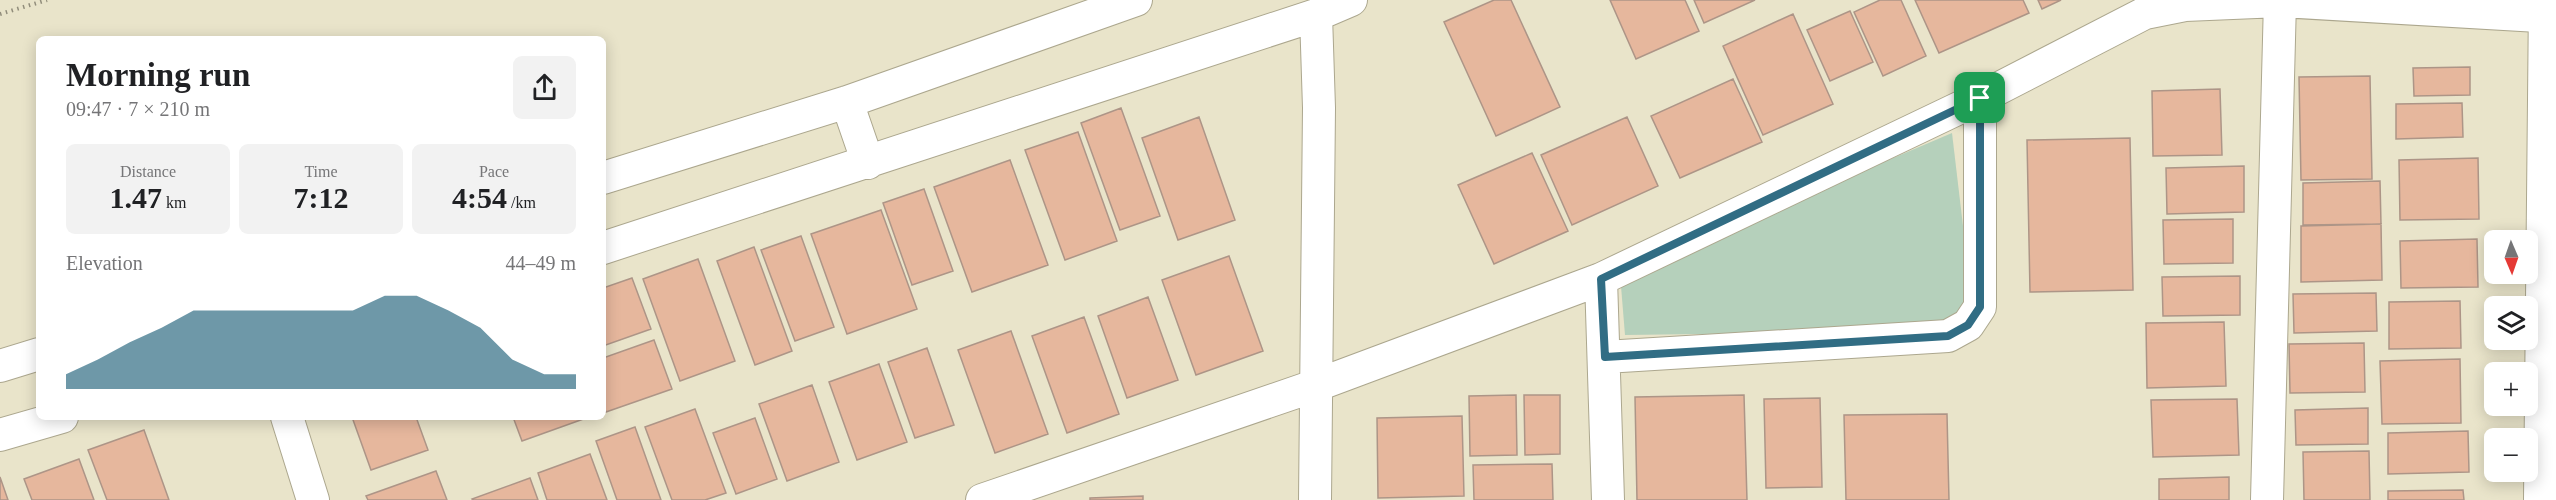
<!DOCTYPE html>
<html lang="en">
<head>
<meta charset="utf-8">
<style>
	:root { --surface:#fff; --page:#f2f2f2; --text:#202124; --muted:#757577; --accent:#316d84 }
	body { margin:0; font-family:"Times New Roman",serif; background:var(--page); color:var(--text); height:100vh; display:flex; flex-direction:column; font-size:22px; white-space:nowrap }
	* { box-sizing:border-box; margin:0 }
	p { font-size:20px; color:var(--muted) }
	.icon { flex:none; width:33px; height:33px; fill:none; stroke:currentColor; stroke-width:2; stroke-linecap:round; stroke-linejoin:round }
	.map { position:relative; flex:1; overflow:hidden }
	.side { position:absolute; left:36px; top:36px; width:570px; height:384px; display:flex; flex-direction:column; background:var(--surface); border-radius:9px; box-shadow:0 3px 15px #0003 }
	.side>* { flex:none }
	.needle { width:39px; rotate:178deg }
	.buttons { position:absolute; left:2484px; top:230px; display:grid; gap:12px }
	.buttons a { display:grid; place-items:center; width:54px; height:54px; border-radius:9px; background:var(--surface); box-shadow:0 3px 15px #0003; font-size:30px }
	.pin { position:absolute; display:grid; place-items:center; width:51px; height:51px; color:#fff; margin:-26px; border-radius:12px; box-shadow:0 3px 9px #0006 }
	.round { display:grid; place-items:center; flex:none; width:63px; height:63px; border-radius:9px; background:var(--page) }
	.summary { display:flex; align-items:center; justify-content:space-between; height:102px; padding:0 30px }
	h1 { font-size:33px; font-weight:600; line-height:45px }
	.stats { display:grid; grid-template-columns:repeat(3,1fr); gap:9px; height:102px; padding:6px 30px }
	.stats div { display:grid; align-content:center; border-radius:9px; background:var(--page); text-align:center }
	.stats b { font-size:30px; font-weight:600 }
	.stats small { font-size:16px; font-weight:400 }
	.stats p { font-size:16px }
	.chart { height:168px; padding:12px 30px }
	.chart p { display:flex; justify-content:space-between }
	.chart svg { width:100%; height:108px; margin-top:6px; fill:var(--accent); opacity:.7 }
	.map>svg:first-child { display:block }
</style>
</head>
<body>
<div class="map">
<svg width="2556" height="500" viewBox="0 0 2556 500">
	<rect width="100%" height="100%" fill="#e9e4ca"/>
	<path fill="#b5d0bb" d="M1952,133l20,169 -31,29 -316,4 -5,-61z"/>
	<path fill="#e6b79d" stroke="#ad9587" stroke-width="1.5" d="M1494,0h17l49,107 -64,29 -52,-114z
		M1610,0h75l14,31 -63,28z
		M1694,0h61l-51,23z
		M1880,0h21l25,56 -43,20 -29,-64z
		M1915,0h108l6,13 -90,40z
		M2038,0h23l-19,9z
		M1850,11l23,51 -43,19 -23,-51z
		M1793,14l40,90 -70,31 -40,-89z
		M2470,67v28l-56,1 -1,-28z
		M2370,76l2,103 -71,1 -2,-103z
		M1733,79l29,63 -82,36 -29,-62z
		M2220,89l2,66 -69,1 -1,-65z
		M2462,103l1,34 -67,2v-35z
		M1121,108l39,108 -40,14 -39,-107z
		M1199,117l36,103 -57,20 -36,-102z
		M1627,117l31,69 -86,39 -31,-70z
		M1078,132l39,109 -52,19 -40,-110z
		M2130,138l3,152 -103,2 -3,-152z
		M1532,153l36,78 -74,33 -36,-79z
		M2478,158l1,61 -79,1 -1,-60z
		M1010,160l38,105 -76,27 -38,-105z
		M2244,166v46l-77,2 -1,-46z
		M2380,181l1,43 -78,1v-42z
		M924,189l29,82 -41,14 -29,-82z
		M881,210l36,99 -70,25 -36,-100z
		M2233,219v44l-69,1 -1,-44z
		M2381,224l1,56 -81,2v-56z
		M801,236l33,91 -39,14 -34,-91z
		M2477,239l1,48 -77,1 -1,-47z
		M754,247l38,104 -37,14 -38,-104z
		M1229,256l34,95 -67,24 -34,-95z
		M698,259l37,102 -55,20 -37,-102z
		M2240,276v39l-77,1 -1,-39z
		M632,278l19,51 -48,17v-58z
		M2376,293l1,38 -83,2 -1,-39z
		M1148,297l30,83 -51,18 -29,-82z
		M2460,301l1,47 -72,1v-47z
		M1084,317l35,97 -52,19 -35,-97z
		M2224,322l2,64 -79,2 -1,-65z
		M1011,331l37,103 -53,19 -37,-103z
		M654,340l18,49 -66,23 -3,-9v-45z
		M2364,343l1,49 -75,1 -1,-49z
		M927,348l27,77 -39,13 -27,-76z
		M2460,359l1,64 -79,1 -2,-63z
		M879,364l28,78 -50,18 -28,-78z
		M812,385l27,77 -52,19 -28,-77z
		M1516,395l1,60 -47,1 -1,-60z
		M1524,395h36v59l-35,1z
		M1744,395l3,105h-110l-2,-103z
		M1820,398l2,89 -56,1 -2,-89z
		M2237,399l2,56 -86,2 -2,-57z
		M2368,408v36l-72,1 -1,-35z
		M695,409l31,84 -21,7h-33l-27,-73z
		M1947,414l2,86h-103l-2,-85z
		M1462,416l2,80 -86,2 -1,-80z
		M352,417h64l12,33 -57,20z
		M513,417h76l-67,24z
		M755,418l22,61 -41,15 -23,-61z
		M635,427l26,73h-44l-21,-59z
		M144,430l25,70h-62l-19,-50z
		M2468,431l1,41 -81,2v-41z
		M2369,451l1,49h-66l-1,-48z
		M590,454l17,46h-60l-9,-27z
		M79,459l15,41h-62l-8,-21z
		M1552,464l1,36h-79l-1,-35z
		M436,471l11,29h-79l-2,-4z
		M0,477l8,23h-8z
		M2229,477v23h-70v-21z
		M530,478l8,22h-65l-1,-1z
		M2463,490l1,10h-76v-9z
		M1143,496v4h-53v-2z"/>
	<g fill="none" stroke-linecap="round" stroke-linejoin="round">
		<defs>
			<path id="street" d="M847,102l21,61
				M603,178l244,-76 289,-102
				M603,248l713,-233 35,-15
				M1601,279l7,221
				M1605,357l343,-21 20,-11 12,-18v-209
				M0,366l39,-12
				M287,417l26,83
				M0,435l62,-18
				M982,500l335,-115 284,-106 379,-181 165,-85 40,-8 95,-4 276,16
				M1315,500l4,-392 -3,-93
				M2267,500l13,-499
				M2540,500l5,-500"/>
		</defs>
		<use href="#street" stroke="#aca78e" stroke-width="34"/>
		<path stroke="#918d7b" stroke-width="4" stroke-dasharray="1.5 4.5" stroke-linecap="butt" d="M0,14l47,-14"/>
		<use href="#street" stroke="#fff" stroke-width="32"/>
	</g>
	<g fill="none" stroke-linecap="round" stroke-linejoin="round">
		<defs>
			<path id="route" d="M1980,98v209l-12,18 -20,11 -343,21 -4,-78z"/>
		</defs>
		<use href="#route" stroke="#fff" stroke-width="12"/>
		<use href="#route" stroke="#316d84" stroke-width="8"/>
	</g>
</svg>
<div class="buttons">
<a><svg class="needle" viewBox="-14 -14 28 28"><path d="M0-13l5 13h-10z" fill="#e53935"/><path d="M0 13l5-13h-10z" fill="#757577"/></svg></a>
<a><svg class="icon" aria-label="layers" viewBox="0 0 24 24"><path d="M12 4l9 5-9 5-9-5zM3 14l9 5 9-5"/></svg></a>
<a>+</a>
<a>−</a>
</div>
<div class="pin" style="left:1980px;top:98px;background:#1e9e55"><svg class="icon" aria-label="arrive" viewBox="0 0 24 24"><path d="M6 21V4h12l-3 4 3 4H6"/></svg></div>
<section class="side">
<div class="summary"><div><h1>Morning run</h1><p>09:47 · 7 × 210 m</p></div><a class="round"><svg class="icon" aria-label="share" viewBox="0 0 24 24"><path d="M12 15V3M7 8l5-5 5 5M5 13v7h14v-7"/></svg></a></div>
<div class="stats">
<div><p>Distance</p><b>1.47<small> km</small></b></div>
<div><p>Time</p><b>7:12</b></div>
<div><p>Pace</p><b>4:54<small> /km</small></b></div>
</div>
<div class="chart"><p><span>Elevation</span>44–49 m</p>
<svg viewBox="0 0 160 44" preserveAspectRatio="none"><path d="M0 44V38L10 32L20 25L30 19L40 12L50 12L60 12L70 12L80 12L90 12L100 6L110 6L120 12L130 19L140 32L150 38L160 38V44z"/></svg>
</div>
</section>
</div>
</body>
</html>
